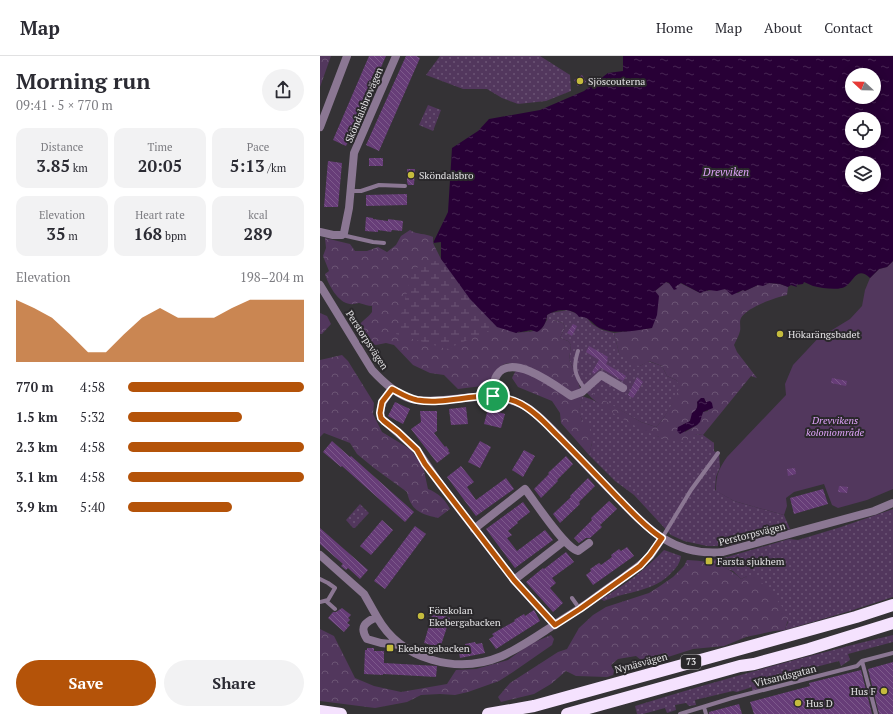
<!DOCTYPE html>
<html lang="en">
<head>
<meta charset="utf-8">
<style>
	:root { --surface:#fff; --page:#f2f2f3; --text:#2b2b33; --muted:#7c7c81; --line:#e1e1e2; --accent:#b45309 }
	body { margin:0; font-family:"PT Serif",serif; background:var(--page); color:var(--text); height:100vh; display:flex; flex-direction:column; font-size:15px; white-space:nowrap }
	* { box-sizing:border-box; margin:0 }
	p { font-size:13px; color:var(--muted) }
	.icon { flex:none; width:22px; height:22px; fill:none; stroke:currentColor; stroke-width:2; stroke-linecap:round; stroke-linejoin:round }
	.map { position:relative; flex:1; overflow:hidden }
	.panel { display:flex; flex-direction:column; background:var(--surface); width:320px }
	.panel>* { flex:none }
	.needle { width:26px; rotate:292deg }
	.controls { position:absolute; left:525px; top:12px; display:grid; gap:8px }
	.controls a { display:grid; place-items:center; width:36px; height:36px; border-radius:50%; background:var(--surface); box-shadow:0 2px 10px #0003; font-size:20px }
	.pin { position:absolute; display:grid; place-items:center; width:34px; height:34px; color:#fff; margin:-17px; border:2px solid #fff; border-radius:50%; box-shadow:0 1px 4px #0007 }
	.round { display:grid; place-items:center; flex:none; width:42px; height:42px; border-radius:21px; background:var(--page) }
	.head { display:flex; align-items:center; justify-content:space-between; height:68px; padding:0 16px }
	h1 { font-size:22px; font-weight:700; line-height:30px }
	.stats { display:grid; grid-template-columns:repeat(3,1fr); gap:6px; height:68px; padding:4px 16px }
	.stats div { display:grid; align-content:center; border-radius:10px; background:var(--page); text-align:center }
	.stats b { font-size:17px; font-weight:700 }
	.stats small { font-size:11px; font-weight:400 }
	.stats p { font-size:11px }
	.chart { height:112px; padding:8px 16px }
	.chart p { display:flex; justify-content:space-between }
	.chart svg { width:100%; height:72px; margin-top:4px; fill:var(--accent); opacity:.7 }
	.cta { display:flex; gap:8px; margin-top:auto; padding:8px 16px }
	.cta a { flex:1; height:46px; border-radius:24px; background:var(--accent); color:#fff; font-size:16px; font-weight:700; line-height:46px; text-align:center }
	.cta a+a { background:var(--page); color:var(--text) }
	ul { padding:0 16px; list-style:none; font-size:13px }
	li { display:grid; grid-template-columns:64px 48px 1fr; align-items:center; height:30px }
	li i { height:10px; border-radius:5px; background:var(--accent) }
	header { display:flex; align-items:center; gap:24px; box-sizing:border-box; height:56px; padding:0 20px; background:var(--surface); border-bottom:1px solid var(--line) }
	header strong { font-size:19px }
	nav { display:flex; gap:22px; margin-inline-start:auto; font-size:14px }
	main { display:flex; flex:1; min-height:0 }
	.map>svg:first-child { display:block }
</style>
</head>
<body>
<header>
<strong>Map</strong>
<nav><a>Home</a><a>Map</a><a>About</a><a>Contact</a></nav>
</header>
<main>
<section class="panel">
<div class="head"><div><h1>Morning run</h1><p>09:41 · 5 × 770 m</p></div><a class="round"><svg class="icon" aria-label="share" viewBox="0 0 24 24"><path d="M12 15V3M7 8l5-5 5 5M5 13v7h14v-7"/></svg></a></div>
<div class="stats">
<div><p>Distance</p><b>3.85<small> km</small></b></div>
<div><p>Time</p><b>20:05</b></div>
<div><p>Pace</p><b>5:13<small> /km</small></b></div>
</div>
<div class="stats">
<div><p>Elevation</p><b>35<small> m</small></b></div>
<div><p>Heart rate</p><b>168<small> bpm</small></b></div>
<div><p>kcal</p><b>289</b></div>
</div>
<div class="chart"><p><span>Elevation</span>198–204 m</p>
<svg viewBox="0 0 160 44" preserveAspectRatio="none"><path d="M0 44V6L10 11L20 17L30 27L40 38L50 38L60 27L70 17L80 11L90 17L100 17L110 17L120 11L130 6L140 6L150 6L160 6V44z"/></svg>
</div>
<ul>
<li><b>770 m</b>4:58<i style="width:100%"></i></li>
<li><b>1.5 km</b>5:32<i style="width:65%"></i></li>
<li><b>2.3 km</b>4:58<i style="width:100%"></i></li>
<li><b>3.1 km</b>4:58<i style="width:100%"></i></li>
<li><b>3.9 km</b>5:40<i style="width:59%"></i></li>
</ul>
<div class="cta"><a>Save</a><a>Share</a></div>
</section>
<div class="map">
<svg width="573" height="658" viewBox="0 0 573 658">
	<defs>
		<pattern id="grass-dots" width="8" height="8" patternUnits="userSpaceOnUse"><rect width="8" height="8" fill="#52375d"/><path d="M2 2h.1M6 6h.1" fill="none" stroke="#6b5474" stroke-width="1.8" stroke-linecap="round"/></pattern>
		<pattern id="forest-crowns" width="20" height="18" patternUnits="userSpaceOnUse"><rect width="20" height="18" fill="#52375d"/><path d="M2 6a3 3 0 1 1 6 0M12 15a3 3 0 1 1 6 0" fill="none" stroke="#6b5474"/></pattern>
		<pattern id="wetland-marsh" width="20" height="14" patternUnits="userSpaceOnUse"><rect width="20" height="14" fill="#52375d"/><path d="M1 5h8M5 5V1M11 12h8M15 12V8" fill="none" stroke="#6b5474"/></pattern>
		<pattern id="water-ripples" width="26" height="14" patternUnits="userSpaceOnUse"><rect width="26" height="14" fill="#280036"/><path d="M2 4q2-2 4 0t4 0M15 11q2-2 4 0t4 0" fill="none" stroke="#472553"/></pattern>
		<pattern id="building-back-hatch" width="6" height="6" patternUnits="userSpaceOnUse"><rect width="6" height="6" fill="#673d78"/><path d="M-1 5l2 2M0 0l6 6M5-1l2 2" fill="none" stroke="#7d598b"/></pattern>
	</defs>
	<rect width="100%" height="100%" fill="#343235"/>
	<path fill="url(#grass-dots)" d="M120,0h100l30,19 1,16 -25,10 -28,3 -16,-6 -15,-9h-24l-37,-14z
		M108,49l13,5 -8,21 -14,-6z
		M248,254l19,8 5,6 10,6 12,3 5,20 21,13 8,-5 14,5 5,10 9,4 5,6c-6,14 -15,31 -25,41l-15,-5 -49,-28 -3,1c-4,-4 -9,-8 -11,-13 -4,-7 -4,-15 -9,-22l2,-15 -3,-4 -8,-3 5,-11 -2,-4 -9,-3h-7v-5l3,-2z
		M262,340l11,4 66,37 36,-3 8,1 11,8v8l5,3 1,13 -4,10 -1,13 19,11 50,14 6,14 -59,16 -13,1h-11l-23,-5 -13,-6 -37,-40 -19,-14 -26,-26 3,-12 -13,-30z
		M40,448l9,9 -14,15h-2l-7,-8z
		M573,453v88l-43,14 -65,19 3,-8 -41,-46 -6,3 -8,-8 -27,-10 18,-3 65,-19 9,1 43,-13z
		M344,494l17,6c-1,7 -4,11 -9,16 -17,20 -45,19 -68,29l-3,-2c23,-13 45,-30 63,-49z
		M573,579v7l-45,12 2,6 -9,6 -2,-5 -82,21 2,8 -7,1v-4l-15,5 -4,-1 -38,9 1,5 -7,1 -3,-3 -11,2 1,5 -9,3 -2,-5 -22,6h-6l-2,-8c85,-26 171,-50 258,-71z"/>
	<path fill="url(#forest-crowns)" fill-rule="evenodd" d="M0,0h11l-11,31z
		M90,174c7,5 15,3 23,7v6l8,16 75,74c6,-1 23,-1 26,-5 2,-2 3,-6 5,-8h7l9,3 2,4 -5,11 8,3 3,4 -2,15c3,4 13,31 13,36 0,10 -5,13 0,24l7,3 3,20 -3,12 -28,-32 -1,-10 -8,-12 -34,-14 -6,-9 3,-6 6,-5c-18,-11 -26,4 -31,18l-32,4 -14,-14 -14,-2 -17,-8 -19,-20 -8,-2 -10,2 -7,-2 -11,-16c3,-6 10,-9 14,-15v-6c-4,0 -8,-2 -13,-3 -3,0 -6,2 -9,1 -12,-1 -22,-20 -25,-30l4,-3 -6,-15 3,-8 -1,-10 25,6 5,7h12l11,-4 9,5 9,-7 5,-9z
		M346,226l9,5 5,-4 20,10c5,-2 21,-5 25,-4 5,1 9,3 13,4l5,-3 2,1 13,-6h7l4,-2 11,1 8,3 -1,8c-11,2 -41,13 -46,23 -2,4 0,9 -1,13 -1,5 -4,9 -6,14l3,7 20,26 -6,-2 -48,59 -8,-1 -11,8c-8,-1 -17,-2 -25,-5 -14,-5 -62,-31 -70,-42l3,-2 49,29 15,5c10,-10 19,-28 24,-41l-4,-6 -9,-4 -5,-10 -13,-5 -9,5 -7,-1 -14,-12 -5,-20 38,-5 3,-37zM384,342l2,4 2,9 -5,1 -6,13 -12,7 -2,-8c7,0 8,-5 10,-11 4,-3 5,-6 4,-11l4,-3z
		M0,257l7,3 4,8 -9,10h-2z
		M22,299l6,6 26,42 -1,11 9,18 28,17 13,17 5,23c10,4 17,10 22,20l-12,9c-17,-4 -27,-7 -31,-26l-33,-24 -17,-14 -7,-11 -26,-10 -4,4v-77z
		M367,504c20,1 39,4 54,19l6,-3 8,-1 19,21 15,20 -4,14 -11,1 -28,6 -22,9 -31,3 -47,15 -10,-8 -18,3 -7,6 3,6 -1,4 -6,2 -31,-1 -10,-5 -15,13 -17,10 -33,8 -3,-5 12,-14 48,-31 9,-3 12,-21 14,-13 13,-8 43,-14 11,-7 13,-9 11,-11z
		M0,573l14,7 21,42 19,8 27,6 46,-8 9,-14 20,-1 32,-9 22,-16 21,-9 3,4 -2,6 -39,27 -14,9 -31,11 -13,3 -15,-1 -19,1 -14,7 -32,6 -55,-7z"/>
	<path fill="url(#wetland-marsh)" d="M121,203l29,40 27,28 -50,22 -51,-15 17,-65z"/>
	<path fill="#52375d" d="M573,205v228l-26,11 -29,8 -6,-3 -8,-21 -30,8 -8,6 1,8 -3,9 -50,-14 -18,-10c0,-15 2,-21 11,-34l59,-62 -1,-11 8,-19 29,-31 10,-4 18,-11 12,-13 3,-16 5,-12 9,-9 8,-2z"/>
	<path fill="url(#water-ripples)" fill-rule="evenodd" d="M303,0h270v205l-6,6 -8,2 -9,9c-15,-14 -16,7 -28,10 -8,2 -21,0 -29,-2 -3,-1 -6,-3 -9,-4l-1,2 -7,1 1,2 -6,-2 -3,2 -8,-3 -11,-1 -6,3 -5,-1 -13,6 -2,-1 -11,5 -7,-6 -8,2 -8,-1 -9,3 -19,-10 -6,4 2,2 -3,1 -5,-7 -3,-1 -11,9 4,5 -2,19 -5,13c-16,2 -34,7 -50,1 -9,-3 -13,-14 -23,-12 -6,-10 -23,-8 -32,-2 0,6 -4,14 -10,17l-6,-2 -15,3 -19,-6 -27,-28 -29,-40v-17l-8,1 15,-31 4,-64 26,-17 11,-12 51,-9 44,-19 24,-18 15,-2zM532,19h22v22h-22zM532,63h22v22h-22zM532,107h22v22h-22z
		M381,342h3l2,4 4,-1 2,2 1,5 -10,4 -3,10 -3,3 -17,9 -3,-3 1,-4 12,-6 2,-8c5,-3 6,-6 5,-11z"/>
	<path fill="url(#building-back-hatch)" d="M49,0h17l-40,90 -13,-6z
		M86,0h10l4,2 -41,93 -13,-6z
		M262,19l4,7 -8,4 -4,-6z
		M49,102h14v8h-14z
		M8,105l14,2 -4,44h-14z
		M87,113h8l-1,16h-6l-1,-3z
		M87,138v11l-41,1v-11z
		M46,161l7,1v1l15,2v-2l15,2 -1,10 -10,-1 -1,2 -13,-2v2l-13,-1z
		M253,268l4,2 -5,10 -5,-3z
		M269,290l19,11 -1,2 1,1 -2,4 20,12 -3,5 -22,-13 -7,6 -2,-2 7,-12 -13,-8z
		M317,321l6,5 -10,16 -5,-3z
		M512,322l15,3 -1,5 -15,-3z
		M75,346l15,7 -7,15 -15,-8z
		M146,351l2,17 -17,1 -2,-16z
		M168,353l17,5 -4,14 -17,-4z
		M100,355h17v20l-3,2 11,14 1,-1 3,4 -1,1 2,2 -13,10 -26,-34 10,-7z
		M503,374l3,4 -5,4 -3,-5z
		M12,385l18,16 1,-1 63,56 -9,10 -63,-56 -1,1 -18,-15z
		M160,385l11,6 -11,21 -12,-6z
		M204,394l11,6 -12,21 -11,-7z
		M246,400l7,8 -16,16 1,1 -17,17 -7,-9 15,-15 -1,-1z
		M141,410l13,16 -7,5 9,13 30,-22 8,11 -38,27 -29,-39z
		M475,412l1,6 -8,2 -1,-7z
		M268,422l7,8 -16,16 1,2 -20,19 -7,-9 18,-17 -1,-1z
		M519,430l9,1 -1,6 -9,-1z
		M503,433l5,15 -34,10 -4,-16z
		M289,445l8,8 -17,16 2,2 -12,11h-4l-7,5 -5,-5 18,-18 -1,-2z
		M203,446l7,10 -13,10 1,1 -10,8 4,4 -5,3 10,13 28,-21 8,10 -38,28 -29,-39z
		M62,464l11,10 -22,25 -11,-9z
		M95,470l11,8 -41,55 -11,-8z
		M0,472l48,42 -8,9 -12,-11 -2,2 -5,-4 2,-2 -23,-20z
		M307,491l7,9 -41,29 -7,-10 5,-4 -1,-2 9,-6 2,2 11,-8 -1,-2 8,-6 2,2z
		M246,496l8,10 -22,16 4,5 -6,5 13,15 -10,9 -27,-30 17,-14 1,1z
		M22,552l9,7 -3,3 2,2 -3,3 3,2 -6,7 -16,-14 5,-6h3z
		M214,554l6,11 -44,28 -7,-10 5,-3 -2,-2 23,-13 -1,-1 10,-6 1,2z
		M113,556l17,6 -11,33 -5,-2 1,-3 -11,-3z
		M155,586l1,2 6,-1 3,10 -25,5 -2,-10 7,-1v-3z
		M47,592h7v3h10v12l53,3 -1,11 -53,-3v1l-19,-1 1,-24h2z
		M573,606v52h-14l-11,-45z
		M541,614l11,44h-118l-4,-12 60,-16 -1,-3z
		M419,648l3,10h-33v-2z"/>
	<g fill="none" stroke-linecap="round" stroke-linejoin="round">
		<path stroke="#8b7793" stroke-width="4" d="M31,135h10l18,-6 26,1
			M22,179l31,7 11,1
			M258,295c-5,16 -4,24 7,38
			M342,482l29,-48 27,-37
			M0,523l8,4 7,5 -7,12 -8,2
			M252,542l7,10
			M6,545l9,8
			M542,605l14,53
			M384,651l2,7
			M360,658l52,-16 125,-32 5,-5 31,-8"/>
		<path stroke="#8b7793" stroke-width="8" d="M0,71l27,-71
			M0,176l13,3h9l2,-2 5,-25 5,-55 42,-97
			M0,229l52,85c11,12 24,24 39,29 11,3 22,2 33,1 31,-3 62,-9 88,11 13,10 24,22 35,34 16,17 32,34 48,50 32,33 58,62 108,57l151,-41 19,-8
			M72,333c-7,9 -14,17 -11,29l36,32 23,34 74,96 41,45
			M173,340c-1,-8 0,-14 4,-21 15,-23 59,11 74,21l11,-4 19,-17 22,13
			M154,473l51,-40c11,14 39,58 53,62l11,-8
			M0,499l44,39 13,23
			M194,524l50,-39
			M80,589l-19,-2 -14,-4c-8,-12 -2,-17 10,-22 24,43 80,58 125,39 18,-8 35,-20 52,-31 12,-8 24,-15 35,-23 12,-9 23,-17 35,-25 9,-7 18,-13 26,-21 4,-5 8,-12 12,-18"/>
		<path stroke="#f5e2fe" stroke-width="12" d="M0,655l21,3
			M168,658l46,-8 322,-89 37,-12
			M247,658l173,-48 14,-2 55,-15 84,-26"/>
	</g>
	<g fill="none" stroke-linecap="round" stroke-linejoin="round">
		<defs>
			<path id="route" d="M72,333c8,4 15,9 25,11 35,6 71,-14 104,4 15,8 26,21 37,32 21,21 41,42 61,63 14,14 27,29 43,39l-12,17 -10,11 -60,43 -25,16 -41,-45 -89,-116 -8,-14 -19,-18 -14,-11 -3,-3 -1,-5 2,-11z"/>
		</defs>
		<use href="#route" stroke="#fff" stroke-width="8"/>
		<use href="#route" stroke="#b45309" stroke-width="5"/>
	</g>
	<g fill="#c5bc3d" stroke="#2a282b" stroke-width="1.5">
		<circle cx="260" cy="25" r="4"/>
		<circle cx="91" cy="119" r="4"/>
		<circle cx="460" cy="278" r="4"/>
		<rect x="385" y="501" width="8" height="8" rx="2"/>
		<circle cx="101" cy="560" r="4"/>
		<rect x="66" y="588" width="8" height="8" rx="2"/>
		<circle cx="564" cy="635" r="4"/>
		<circle cx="478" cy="647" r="4"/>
	</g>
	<g text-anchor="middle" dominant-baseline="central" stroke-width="4" stroke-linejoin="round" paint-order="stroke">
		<rect fill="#2a282b" stroke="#acaaac" stroke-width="1" x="361" y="599" width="20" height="14" rx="3"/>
		<g font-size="9" font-weight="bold" fill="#e3e2e4">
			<text x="371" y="606">73</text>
		</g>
		<g font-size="10" fill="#e3e2e4" stroke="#2a282b" text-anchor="start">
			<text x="268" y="25">Sjöscouterna</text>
			<text x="99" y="119">Sköndalsbro</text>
			<text x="468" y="278">Hökarängsbadet</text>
			<text x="397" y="505">Farsta sjukhem</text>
			<text x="109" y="554">Förskolan<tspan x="109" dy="12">Ekebergabacken</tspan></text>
			<text x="78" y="592">Ekebergabacken</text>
			<text x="556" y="635" text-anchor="end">Hus F</text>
			<text x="486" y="647">Hus D</text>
		</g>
		<g font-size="10" fill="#e3e2e4" stroke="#2a282b">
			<text transform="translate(44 49) rotate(-67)">Sköndalsbrovägen</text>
			<text transform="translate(47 284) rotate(57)">Perstorpsvägen</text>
			<text transform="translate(432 478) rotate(-14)">Perstorpsvägen</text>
			<text transform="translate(321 607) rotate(-15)">Nynäsvägen</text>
			<text transform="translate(465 620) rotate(-14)">Vitsandsgatan</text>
		</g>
		<g font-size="10" font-style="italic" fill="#e1a4fb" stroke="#2a282b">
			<text x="515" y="364">Drevvikens<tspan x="515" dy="12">koloniområde</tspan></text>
		</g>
		<g font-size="11" font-style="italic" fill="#e0a4fa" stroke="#2a282b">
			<text x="406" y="116">Drevviken</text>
		</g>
	</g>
</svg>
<div class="controls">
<a><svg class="needle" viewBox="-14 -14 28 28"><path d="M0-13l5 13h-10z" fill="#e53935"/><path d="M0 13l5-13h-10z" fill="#7c7c81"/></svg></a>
<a><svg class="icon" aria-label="locate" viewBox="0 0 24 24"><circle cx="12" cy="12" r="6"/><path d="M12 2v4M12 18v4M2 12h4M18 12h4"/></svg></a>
<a><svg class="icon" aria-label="layers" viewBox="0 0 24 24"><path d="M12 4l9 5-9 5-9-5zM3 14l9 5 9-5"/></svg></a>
</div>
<div class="pin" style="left:173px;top:340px;background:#1e9e55"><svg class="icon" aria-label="arrive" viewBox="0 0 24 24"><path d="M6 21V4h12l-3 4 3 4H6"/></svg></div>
</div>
</main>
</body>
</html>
